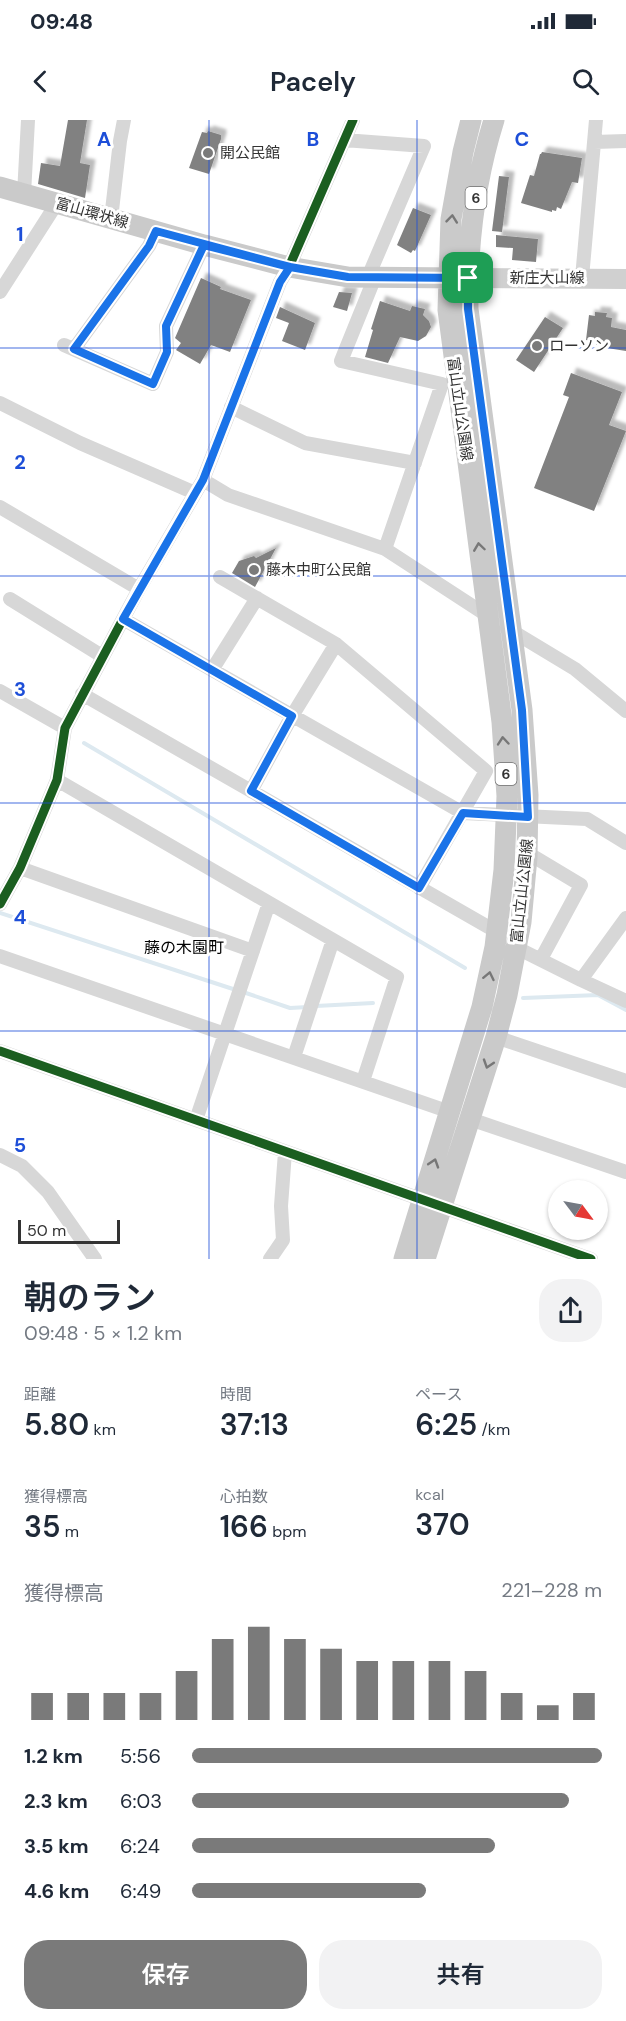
<!DOCTYPE html>
<html lang="ja">
<head>
<meta charset="utf-8">
<style>
	:root { --surface:#fff; --page:#f2f2f3; --text:#1f2937; --muted:#747a83; --accent:#7a7a7a }
	body { margin:0; font-family:"DM Sans","Noto Sans JP",sans-serif; background:var(--page); color:var(--text); height:100vh; display:flex; flex-direction:column; font-size:22px; white-space:nowrap }
	* { box-sizing:border-box; margin:0 }
	p { font-size:20px; color:var(--muted) }
	.icon { flex:none; width:33px; height:33px; fill:none; stroke:currentColor; stroke-width:2; stroke-linecap:round; stroke-linejoin:round }
	.map { position:relative; height:1139px; overflow:hidden }
	.side { display:flex; flex-direction:column; background:var(--surface); flex:1 }
	.side>* { flex:none }
	.needle { width:39px; rotate:122deg }
	.tools { position:absolute; left:548px; top:1060px; display:grid; gap:12px }
	.tools a { display:grid; place-items:center; width:60px; height:60px; border-radius:50%; background:var(--surface); box-shadow:0 2px 4px #0004; font-size:30px }
	.scale { position:absolute; left:18px; bottom:15px; width:102px; box-sizing:border-box; padding-left:6px; border:3px solid #333; border-top:0; font-size:16px; line-height:21px; white-space:nowrap; color:#333; -webkit-text-stroke:4px #fff; paint-order:stroke }
	.pin { position:absolute; display:grid; place-items:center; width:51px; height:51px; color:#fff; margin:-26px; border-radius:12px; box-shadow:0 3px 9px #0006 }
	.round { display:grid; place-items:center; flex:none; width:63px; height:63px; border-radius:24px; background:var(--page) }
	.head { display:flex; align-items:center; justify-content:space-between; height:102px; padding:0 24px }
	h1 { font-size:33px; font-weight:600; line-height:45px }
	.stats { display:grid; grid-template-columns:repeat(3,1fr); gap:9px; height:102px; padding:6px 24px }
	.stats div { display:grid; align-content:center }
	.stats b { font-size:30px; font-weight:600 }
	.stats small { font-size:16px; font-weight:400 }
	.stats p { font-size:16px }
	.chart { height:168px; padding:12px 24px }
	.chart p { display:flex; justify-content:space-between }
	.chart svg { width:100%; height:108px; margin-top:6px; stroke:var(--accent); stroke-width:6 }
	.action { display:flex; gap:12px; margin-top:auto; padding:12px 24px }
	.action a { flex:1; height:69px; border-radius:24px; background:var(--accent); color:#fff; font-size:24px; font-weight:600; line-height:69px; text-align:center }
	.action a+a { background:var(--page); color:var(--text) }
	ul { padding:0 24px; list-style:none; font-size:20px }
	li { display:grid; grid-template-columns:96px 72px 1fr; align-items:center; height:45px }
	li i { height:15px; border-radius:8px; background:var(--accent) }
	.status { display:flex; justify-content:space-between; align-items:center; height:42px; padding:0 30px; background:var(--surface); direction:ltr }
	.status svg { height:16px; fill:currentColor }
	header { display:flex; justify-content:space-between; align-items:center; height:78px; padding:0 24px; background:var(--surface); font-size:27px; font-weight:600 }
	.map>svg:first-child { display:block }
</style>
</head>
<body>
<div class="status"><b>09:48</b><svg viewBox="0 0 49 12"><path d="M0 12V9h3v3zM5 12V6h3v6zM10 12V3h3v9zM15 12V0h3v12zM26 1h20v11H26zM47 4h2v5h-2z"/></svg></div>
<header><svg class="icon" aria-label="back" viewBox="0 0 24 24"><path d="M15 5l-7 7 7 7"/></svg>Pacely<svg class="icon" aria-label="search" viewBox="0 0 24 24"><circle cx="10" cy="10" r="6"/><path d="M15 15l6 6"/></svg></header>
<div class="map">
<svg width="626" height="1139" viewBox="0 0 626 1139">
	<defs>
		<filter id="shadow"><feDropShadow dx="5.5" dy="-5.5" stdDeviation="1.5" flood-color="#0004"/></filter>
	</defs>
	<rect width="100%" height="100%" fill="#fff"/>
	<g fill="none" stroke-linecap="round" stroke-linejoin="round">
		<path stroke="#dde9f0" stroke-width="4" d="M84,623l381,225
			M0,793l236,77
			M243,872l47,16 18,-1
			M523,878l75,-3 28,15
			M316,886l57,-3"/>
	</g>
	<path fill="#818181" filter="url(#shadow)" d="M68,0h19l-7,43 10,2 -5,33 -47,-14 3,-21 19,3z
		M208,11l13,4v4l-12,35 -20,-6 13,-36 5,1z
		M542,32l40,6 -4,25 -6,-1 -11,27 -4,-2 -1,4 -4,-1v2l-31,-9 9,-28 4,1 6,-22h1z
		M499,56l10,1 -7,55 -10,-1z
		M413,88l18,7 -16,36 -2,-1 -2,3 -14,-8z
		M496,115l42,4 -2,23 -24,-2 1,-12 -17,-1z
		M201,158l20,9 -1,2 31,11 -21,52 -19,-7 -11,19 -24,-14 5,-7 -6,-5z
		M339,172l13,1 -5,18 -14,-4z
		M380,181l30,10 2,-5 13,3 -2,6 6,6 2,6 -5,9 -8,5 -18,-4 -12,26 -23,-6 8,-27 -2,-1z
		M280,187l35,16 -10,27 -23,-9 7,-18 -13,-5z
		M595,192l12,1 -1,4 6,1 -1,9 15,3v21l-19,-3 1,-5 -7,-1v3h-5v-3l-10,-2 3,-25 6,1z
		M545,197l18,11 -29,44 -18,-12z
		M571,253l51,19 -13,33 17,6 -32,80 -60,-23 35,-91 -6,-2z
		M276,428l-21,39 -23,-14 7,-12 15,-5 2,2z"/>
	<g fill="none" stroke-linecap="round" stroke-linejoin="round">
		<path stroke="#d7d7d7" stroke-width="14" d="M344,20l80,6 -56,131
			M594,22l32,-1
			M24,74l4,-74
			M111,99l9,-78 4,-21
			M375,157l-34,84 101,23 -57,165
			M582,158l14,-158
			M0,172l57,-89
			M64,225l89,39 14,-32 -1,-26 38,-81
			M74,229l75,-103 7,-15
			M0,283l80,40 115,50
			M231,287l74,36 110,20
			M203,360l25,15 157,54 106,69
			M0,387l139,82
			M220,457l116,67
			M10,479l92,57
			M123,499l340,194 124,6 39,24
			M507,508l68,41 51,42
			M212,550l45,-72
			M0,571l65,37
			M82,574l415,238
			M57,660l340,197 -34,104
			M251,671l41,-75 44,-72 150,127 -67,117
			M527,737l9,1 45,27 -40,74
			M20,748l233,83
			M0,784l20,-36 37,-88 8,-52 74,-139 64,-109 77,-198 9,-15 64,-147
			M626,798l-45,62 45,21
			M517,828l64,32
			M0,836l450,156
			M496,917l130,44
			M0,931l591,208
			M294,937l39,-117
			M470,999l156,53
			M196,1000l73,-217
			M0,1035l22,11 26,26 47,67
			M270,1139l13,-19 -2,-34 4,-54"/>
		<path stroke="#d0d0d0" stroke-width="20" d="M468,158l158,1"/>
		<path stroke="#cacaca" stroke-width="21" d="M0,67l204,58 85,22 59,10 113,1
			M404,1139l78,-252 13,-60 9,-77 3,-74 -5,-74 -54,-412 3,-91 12,-67 8,-32
			M425,1139l71,-222 11,-42 14,-73 6,-65 1,-62 -6,-85 -54,-401c-1,-64 7,-128 26,-189"/>
		<defs>
			<path id="cycleway" d="M0,784l20,-36 37,-88 8,-52 74,-139 64,-109 77,-198 9,-15 64,-147
				M0,931l591,208"/>
		</defs>
		<use href="#cycleway" stroke="#fff" stroke-width="13"/>
		<use href="#cycleway" stroke="#1b5e20" stroke-width="9"/>
	</g>
	<defs><path id="oneway-chevron" d="M-2-3.5L2.5 0L-2 3.5" fill="none" stroke-width="1.6" stroke-linecap="round" stroke-linejoin="round" transform="scale(1.5)"/></defs>
	<g stroke="#777">
		<use href="#oneway-chevron" transform="translate(452 99) rotate(-84)"/>
		<use href="#oneway-chevron" transform="translate(479 427) rotate(-98)"/>
		<use href="#oneway-chevron" transform="translate(503 621) rotate(-95)"/>
		<use href="#oneway-chevron" transform="translate(489 856) rotate(-78)"/>
		<use href="#oneway-chevron" transform="translate(488 944) rotate(108)"/>
		<use href="#oneway-chevron" transform="translate(434 1043) rotate(-72)"/>
	</g>
	<g fill="none" stroke-linecap="round" stroke-linejoin="round">
		<defs>
			<path id="route" d="M468,158l-120,-1 -58,-10 -134,-36 -7,15 -75,103 79,35 14,-32 -1,-26 38,-81 86,22 -10,15 -77,198 -80,139 169,97 -41,75 168,97 44,-75 65,4 -6,-107 -54,-401v-31"/>
		</defs>
		<use href="#route" stroke="#fff" stroke-width="12"/>
		<use href="#route" stroke="#1a73e8" stroke-width="8"/>
	</g>
	<path fill="none" stroke="#1d4ed8" stroke-width="1.5" stroke-opacity="0.55" d="M209,0v1139M417,0v1139M0,228h626M0,456h626M0,683h626M0,911h626"/>
	<g fill="#7a7a7a" stroke="#fff" stroke-width="2">
		<circle cx="208" cy="33" r="6"/>
		<circle cx="537" cy="226" r="6"/>
		<circle cx="254" cy="450" r="6"/>
	</g>
	<g text-anchor="middle" dominant-baseline="central" stroke-width="6" stroke-linejoin="round" paint-order="stroke">
		<g fill="#fff" stroke="#707070" stroke-width="1.5">
			<rect x="465.5" y="67" width="21" height="22" rx="4.5"/>
			<rect x="495.5" y="643" width="21" height="22" rx="4.5"/>
		</g>
		<g font-size="14" font-weight="bold" fill="#333">
			<text x="476" y="78">6</text>
			<text x="506" y="654">6</text>
		</g>
		<g font-size="15" fill="#333" stroke="#fff" text-anchor="start">
			<text x="220" y="33">開公民館</text>
			<text x="549" y="226">ローソン</text>
			<text x="266" y="450">藤木中町公民館</text>
		</g>
		<g font-size="15" fill="#333" stroke="#fff">
			<text transform="translate(92 93) rotate(16)">富山環状線</text>
			<text x="547" y="158">新庄大山線</text>
			<text transform="translate(460 289) rotate(82)">富山立山公園線</text>
			<text transform="translate(522 771) rotate(-84)">富山立山公園線</text>
		</g>
		<g font-size="16" fill="#000" stroke="#fff">
			<text x="184" y="827">藤の木園町</text>
		</g>
	</g>
	<g font-size="20" text-anchor="middle" font-weight="bold" fill="#1d4ed8" stroke="#fff" stroke-width="6" stroke-linejoin="round" paint-order="stroke">
		<text x="104" y="26">A</text>
		<text x="313" y="26">B</text>
		<text x="522" y="26">C</text>
		<text x="20" y="121">1</text>
		<text x="20" y="349">2</text>
		<text x="20" y="576">3</text>
		<text x="20" y="804">4</text>
		<text x="20" y="1032">5</text>
	</g>
</svg>
<div class="tools">
<a><svg class="needle" viewBox="-14 -14 28 28"><path d="M0-13l5 13h-10z" fill="#e53935"/><path d="M0 13l5-13h-10z" fill="#747a83"/></svg></a>
</div>
<div class="scale">50 m</div>
<div class="pin" style="left:468px;top:158px;background:#1e9e55"><svg class="icon" aria-label="arrive" viewBox="0 0 24 24"><path d="M6 21V4h12l-3 4 3 4H6"/></svg></div>
</div>
<section class="side">
<div class="head"><div><h1>朝のラン</h1><p>09:48 · 5 × 1.2 km</p></div><a class="round"><svg class="icon" aria-label="share" viewBox="0 0 24 24"><path d="M12 15V3M7 8l5-5 5 5M5 13v7h14v-7"/></svg></a></div>
<div class="stats">
<div><p>距離</p><b>5.80<small> km</small></b></div>
<div><p>時間</p><b>37:13</b></div>
<div><p>ペース</p><b>6:25<small> /km</small></b></div>
</div>
<div class="stats">
<div><p>獲得標高</p><b>35<small> m</small></b></div>
<div><p>心拍数</p><b>166<small> bpm</small></b></div>
<div><p>kcal</p><b>370</b></div>
</div>
<div class="chart"><p><span>獲得標高</span>221–228 m</p>
<svg viewBox="0 0 160 44" preserveAspectRatio="none"><path d="M5 44V33M15 44V33M25 44V33M35 44V33M45 44V24M55 44V11M65 44V6M75 44V11M85 44V15M95 44V20M105 44V20M115 44V20M125 44V24M135 44V33M145 44V38M155 44V33"/></svg>
</div>
<ul>
<li><b>1.2 km</b>5:56<i style="width:100%"></i></li>
<li><b>2.3 km</b>6:03<i style="width:92%"></i></li>
<li><b>3.5 km</b>6:24<i style="width:74%"></i></li>
<li><b>4.6 km</b>6:49<i style="width:57%"></i></li>
</ul>
<div class="action"><a>保存</a><a>共有</a></div>
</section>
</body>
</html>
